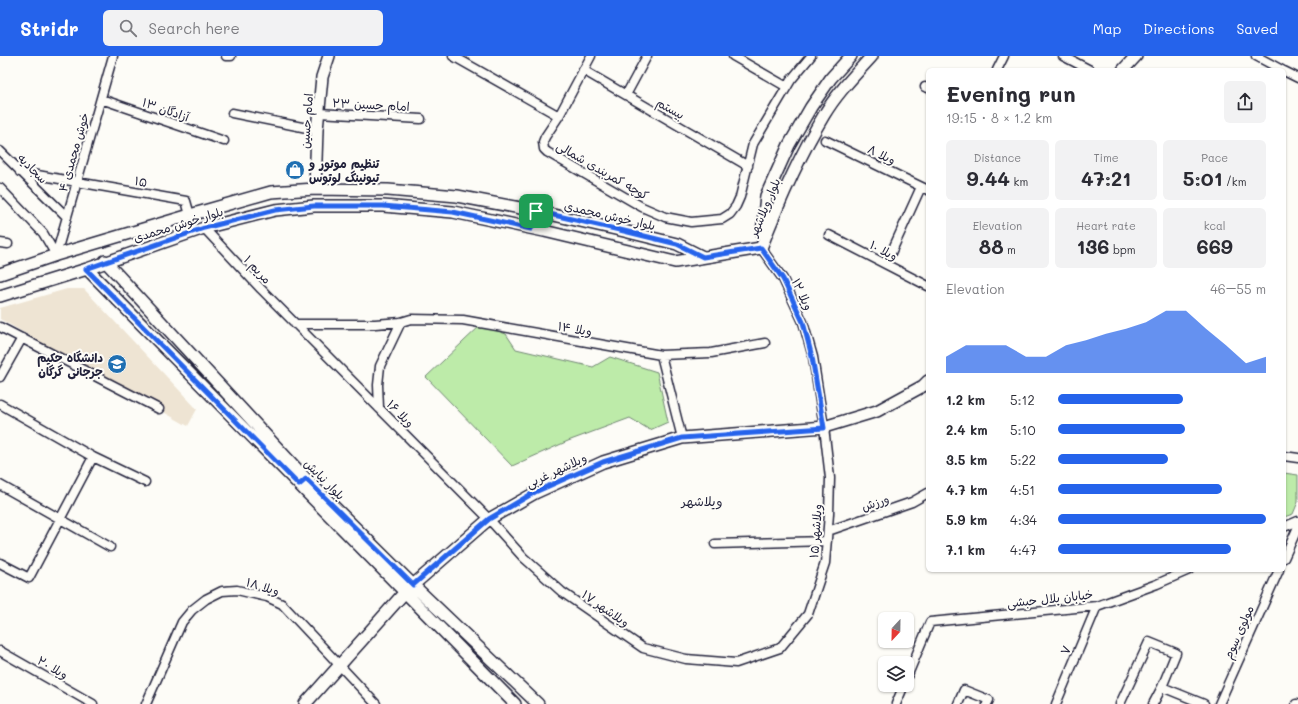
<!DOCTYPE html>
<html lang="en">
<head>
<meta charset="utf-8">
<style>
	:root { --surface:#fff; --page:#f2f2f3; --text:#2b2b33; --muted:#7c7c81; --accent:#2563eb }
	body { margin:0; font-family:Mali,"Playpen Sans Arabic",sans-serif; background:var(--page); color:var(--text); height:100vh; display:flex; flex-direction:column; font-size:15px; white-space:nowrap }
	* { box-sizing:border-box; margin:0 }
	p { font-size:13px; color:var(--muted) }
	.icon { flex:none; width:22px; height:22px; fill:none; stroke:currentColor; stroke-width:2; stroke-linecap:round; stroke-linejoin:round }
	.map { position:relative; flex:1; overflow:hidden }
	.side { position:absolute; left:926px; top:12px; width:360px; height:504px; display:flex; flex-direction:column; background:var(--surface); border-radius:6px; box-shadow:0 1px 3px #0004 }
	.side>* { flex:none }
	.needle { width:26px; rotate:202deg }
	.fabs { position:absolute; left:878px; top:556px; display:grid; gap:8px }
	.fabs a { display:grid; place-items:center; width:36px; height:36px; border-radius:6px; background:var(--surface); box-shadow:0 1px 3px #0004; font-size:20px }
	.pin { position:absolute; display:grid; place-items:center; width:34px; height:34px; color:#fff; margin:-17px; border-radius:8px; box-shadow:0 2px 6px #0006 }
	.round { display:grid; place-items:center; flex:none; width:42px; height:42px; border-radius:6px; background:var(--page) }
	.summary { display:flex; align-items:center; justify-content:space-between; height:68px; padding:0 20px }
	h1 { font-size:22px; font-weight:800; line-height:30px }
	.metrics { display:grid; grid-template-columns:repeat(3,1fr); gap:6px; height:68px; padding:4px 20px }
	.metrics div { display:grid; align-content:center; border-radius:6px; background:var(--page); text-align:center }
	.metrics b { font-size:20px; font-weight:800 }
	.metrics small { font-size:11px; font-weight:400 }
	.metrics p { font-size:11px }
	.chart { height:112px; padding:8px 20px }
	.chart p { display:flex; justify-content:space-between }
	.chart svg { width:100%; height:72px; margin-top:4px; fill:var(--accent); opacity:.7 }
	ul { padding:0 20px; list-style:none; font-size:13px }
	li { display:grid; grid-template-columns:64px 48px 1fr; align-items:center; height:30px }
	li i { height:10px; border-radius:5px; background:var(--accent) }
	header { display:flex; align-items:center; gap:24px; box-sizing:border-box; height:56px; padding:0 20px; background:var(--accent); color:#fff }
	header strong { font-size:19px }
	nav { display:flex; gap:22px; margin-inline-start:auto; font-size:14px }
	.search { width:280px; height:36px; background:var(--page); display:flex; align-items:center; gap:10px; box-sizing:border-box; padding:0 14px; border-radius:6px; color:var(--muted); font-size:15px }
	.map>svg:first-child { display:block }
</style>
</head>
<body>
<header>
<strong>Stridr</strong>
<div class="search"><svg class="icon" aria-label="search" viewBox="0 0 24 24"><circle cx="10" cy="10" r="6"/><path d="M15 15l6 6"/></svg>Search here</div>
<nav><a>Map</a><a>Directions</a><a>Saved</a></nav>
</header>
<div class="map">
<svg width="1298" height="648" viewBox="0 0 1298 648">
	<rect width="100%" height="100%" fill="#fdfcf7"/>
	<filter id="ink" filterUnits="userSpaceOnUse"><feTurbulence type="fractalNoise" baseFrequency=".025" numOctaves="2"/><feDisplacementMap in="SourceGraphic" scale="8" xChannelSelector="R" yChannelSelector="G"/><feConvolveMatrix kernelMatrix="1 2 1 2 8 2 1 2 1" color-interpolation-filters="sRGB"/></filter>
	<g filter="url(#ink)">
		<path fill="#eee4d3" d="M67,233h17l113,120 -9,17 -188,-107v-11z"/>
		<path fill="#bdeba9" stroke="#708672" d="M481,269l25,9 10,15 77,18 17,-10 47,15 11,50 -18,8 -20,-12 -62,23 -56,25 -86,-89z
			M1284,417l14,2v27l-5,12 -9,3z"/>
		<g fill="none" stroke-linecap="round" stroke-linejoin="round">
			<defs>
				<path id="street" d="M226,0h5
					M453,0l106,60
					M591,0l-32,60 -14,21 -2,5 1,7 3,3 95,55 23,10 26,5 31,-3 8,-5 6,-8 4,-9 13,-53 38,-64 20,-24
					M733,0l54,31
					M1063,0l27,14
					M1256,0l26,14
					M583,14l165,96
					M997,14l7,-14
					M1284,15l14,7
					M925,31l3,1
					M626,39l21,-39
					M101,43l123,42
					M232,57l85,17
					M319,57l102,6
					M825,84l103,50
					M0,95l67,66
					M20,116l166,29 4,14
					M0,132l43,45 13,22
					M204,172l57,61 228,230 34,38 39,35 81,56 43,11 50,4 44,-15 28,-34 17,-51 4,-49 1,-36 -6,-51 -11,-70 -10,-35 -20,-43 -22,-31
					M829,179l99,51
					M0,187l8,1
					M56,199l57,-199
					M886,208l35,-77
					M295,268h80l26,-2 10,-3 52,1 198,35 21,83
					M0,271l159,82
					M661,299l50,-2 54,-10
					M0,321l22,-39
					M0,348l93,53 52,25
					M379,352l-1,-23 2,-19 21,-44
					M1284,400l14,2
					M0,429l110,62
					M1284,471l14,-6
					M828,475l84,-29 16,-9
					M715,488l112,-3
					M1284,502l14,-31
					M0,507l29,15 64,-121
					M0,595l93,53
					M907,621l23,-55 167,-16 60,-22 32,-14
					M1162,631l42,17
					M146,648l36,-82 10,-12 14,-11 16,-8 15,-1 30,7 15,7 94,100
					M896,648l8,-19
					M958,648l6,-14 25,10 -2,4
					M1056,648l41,-98
					M1120,648l29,-62 27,11 -14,34 -9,17
					M1219,648l60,-134
					M1296,648h1"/>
				<path id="secondary" d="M1123,14l13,-14
					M315,133l2,-59 5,-53 7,-21
					M762,177l4,-37 23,-51 22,-38 20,-29 20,-22
					M761,192c18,-46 37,-90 63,-133 13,-22 31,-40 48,-59
					M105,205l201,218 107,106 125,119
					M87,213l428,435
					M0,218l56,-19 134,-40 81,-23 44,-3 73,1 69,6 79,15 88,20 53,13 26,13
					M0,240l87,-27 117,-41 71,-18 39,-4h69l70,6 91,19 131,31 86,-14
					M305,648l100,-112 84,-73 46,-26 68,-31 79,-24 142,-11 53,-16 46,-25 5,-5"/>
			</defs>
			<use href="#street" stroke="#22223b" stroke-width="11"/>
			<use href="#secondary" stroke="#22223b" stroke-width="14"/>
			<use href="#street" stroke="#fdfcf7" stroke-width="8"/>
			<use href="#secondary" stroke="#fdfcf7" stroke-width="11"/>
		</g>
	</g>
	<g fill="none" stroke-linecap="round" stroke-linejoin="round" filter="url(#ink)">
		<defs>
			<path id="route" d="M314,150h69l70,6 78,17 5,-8v-10l88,20 53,13 26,13 58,-9 22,31 20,43 9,35 12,71 -142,10 -79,24 -68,30 -46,27 -76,66 -107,-106 -7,6 -213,-216 118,-41 71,-18z"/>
		</defs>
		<use href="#route" stroke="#fff" stroke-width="8"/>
		<use href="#route" stroke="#2563eb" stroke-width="5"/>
	</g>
	<defs>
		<symbol id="shop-disc" viewBox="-11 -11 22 22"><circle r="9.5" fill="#1f6fb2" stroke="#fdfcf7"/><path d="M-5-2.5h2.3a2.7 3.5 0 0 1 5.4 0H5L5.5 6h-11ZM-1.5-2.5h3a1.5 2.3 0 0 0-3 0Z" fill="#fff"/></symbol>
		<symbol id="university-disc" viewBox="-11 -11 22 22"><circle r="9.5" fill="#1f6fb2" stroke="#fdfcf7"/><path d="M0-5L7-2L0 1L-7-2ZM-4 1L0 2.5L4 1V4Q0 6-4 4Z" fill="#fff"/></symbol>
	</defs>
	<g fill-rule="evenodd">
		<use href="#shop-disc" x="284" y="103" width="22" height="22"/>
		<use href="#university-disc" x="106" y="297" width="22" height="22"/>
	</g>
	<g text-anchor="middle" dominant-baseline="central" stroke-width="4" stroke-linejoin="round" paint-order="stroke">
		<g font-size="12" fill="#22223b" stroke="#fdfcf7">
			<text transform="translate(371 48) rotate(3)">امام حسین ۲۳</text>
			<text transform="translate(671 52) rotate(30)">بیستم</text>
			<text transform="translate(166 53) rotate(19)">آزادگان ۱۳</text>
			<text transform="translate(306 65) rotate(-86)">امام حسین</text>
			<text transform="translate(73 96) rotate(-74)">خوش محمدی ۴</text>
			<text transform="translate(882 98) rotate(26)">ویلا ۸</text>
			<text transform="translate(33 112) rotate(45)">سجادیه</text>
			<text transform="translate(603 114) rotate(30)">کوچه کمربندی شمالی</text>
			<text transform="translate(141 125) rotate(10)">۱۵</text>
			<text transform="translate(764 151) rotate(-67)">بلوار ویلاشهر</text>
			<text transform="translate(610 159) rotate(13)">بلوار خوش محمدی</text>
			<text transform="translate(178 168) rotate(-17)">بلوار خوش محمدی</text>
			<text transform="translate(884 194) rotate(27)">۱۰ ویلا</text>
			<text transform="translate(258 213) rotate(47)">۱ مریم</text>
			<text transform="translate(803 238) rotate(65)">ویلا ۱۲</text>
			<text transform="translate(575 272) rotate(10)">۱۴ ویلا</text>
			<text transform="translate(401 357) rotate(45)">۱۶ ویلا</text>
			<text transform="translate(556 414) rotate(-25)">ویلاشهر غربی</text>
			<text transform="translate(325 423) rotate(45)">بلوار نیایش</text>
			<text transform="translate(875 446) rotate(-19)">ورزش</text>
			<text transform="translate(815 475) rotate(-86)">ویلاشهر ۱۵</text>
			<text transform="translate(263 530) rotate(17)">ویلا ۱۸</text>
			<text transform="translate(1050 542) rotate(-6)">خیابان بلال حبشی</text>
			<text transform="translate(606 552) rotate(35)">ویلاشهر ۱۷</text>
			<text transform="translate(1238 576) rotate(-66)">مولوی سوم</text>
			<text transform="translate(1065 594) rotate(-67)">۷</text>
			<text transform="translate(53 611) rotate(30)">ویلا ۲۰</text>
		</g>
		<g font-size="12" font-weight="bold" fill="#22223b" stroke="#fdfcf7" text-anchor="start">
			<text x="309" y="107">تنظیم موتور و<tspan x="309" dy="14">تیونینگ لوتوس</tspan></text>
			<text x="103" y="301" text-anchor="end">دانشگاه حکیم<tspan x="103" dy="14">جرجانی گرگان</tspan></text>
		</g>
		<g font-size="13" fill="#22223b" stroke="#fdfcf7">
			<text x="702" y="444">ویلاشهر</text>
		</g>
	</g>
</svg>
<div class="fabs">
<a><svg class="needle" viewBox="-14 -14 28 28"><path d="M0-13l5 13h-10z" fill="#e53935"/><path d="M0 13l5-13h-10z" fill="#7c7c81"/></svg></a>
<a><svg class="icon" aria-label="layers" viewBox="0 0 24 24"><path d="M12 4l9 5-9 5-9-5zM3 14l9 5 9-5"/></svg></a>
</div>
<div class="pin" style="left:536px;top:155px;background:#1e9e55"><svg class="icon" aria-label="arrive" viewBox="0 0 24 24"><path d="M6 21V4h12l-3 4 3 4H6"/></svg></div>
<section class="side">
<div class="summary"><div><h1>Evening run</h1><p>19:15 · 8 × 1.2 km</p></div><a class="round"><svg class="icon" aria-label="share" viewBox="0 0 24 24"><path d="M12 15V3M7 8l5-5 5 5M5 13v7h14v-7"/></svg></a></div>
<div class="metrics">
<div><p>Distance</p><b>9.44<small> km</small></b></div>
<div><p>Time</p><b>47:21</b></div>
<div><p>Pace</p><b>5:01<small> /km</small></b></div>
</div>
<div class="metrics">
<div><p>Elevation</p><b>88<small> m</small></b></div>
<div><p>Heart rate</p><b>136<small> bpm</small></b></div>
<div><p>kcal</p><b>669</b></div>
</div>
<div class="chart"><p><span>Elevation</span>46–55 m</p>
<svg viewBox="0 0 160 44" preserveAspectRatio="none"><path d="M0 44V34L10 27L20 27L30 27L40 34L50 34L60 27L70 24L80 20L90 17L100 13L110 6L120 6L130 17L140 27L150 38L160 34V44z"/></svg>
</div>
<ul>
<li><b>1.2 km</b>5:12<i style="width:60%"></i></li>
<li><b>2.4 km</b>5:10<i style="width:61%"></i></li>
<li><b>3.5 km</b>5:22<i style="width:53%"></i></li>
<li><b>4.7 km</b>4:51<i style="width:79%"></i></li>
<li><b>5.9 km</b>4:34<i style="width:100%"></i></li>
<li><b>7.1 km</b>4:47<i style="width:83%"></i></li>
</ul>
</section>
</div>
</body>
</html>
